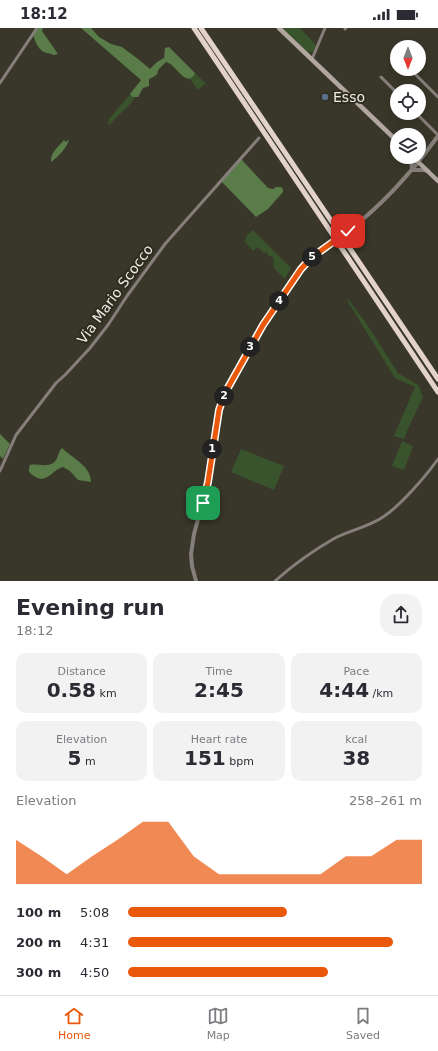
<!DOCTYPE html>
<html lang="en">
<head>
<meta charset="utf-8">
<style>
	:root { --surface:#fff; --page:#f2f2f3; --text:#2b2b33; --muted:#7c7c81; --line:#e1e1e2; --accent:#ea580c }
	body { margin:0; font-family:"DejaVu Sans",sans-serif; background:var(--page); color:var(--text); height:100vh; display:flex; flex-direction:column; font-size:15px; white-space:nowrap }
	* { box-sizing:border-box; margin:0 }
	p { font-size:13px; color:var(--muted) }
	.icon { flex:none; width:22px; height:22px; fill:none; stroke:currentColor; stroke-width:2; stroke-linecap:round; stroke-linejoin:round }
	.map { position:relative; height:553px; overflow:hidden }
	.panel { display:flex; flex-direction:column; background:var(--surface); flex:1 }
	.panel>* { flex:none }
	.needle { width:26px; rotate:180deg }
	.buttons { position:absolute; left:390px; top:12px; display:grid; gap:8px }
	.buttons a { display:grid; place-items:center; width:36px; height:36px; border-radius:50%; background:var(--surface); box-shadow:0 2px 10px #0003; font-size:20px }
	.pin { position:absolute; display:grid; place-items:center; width:34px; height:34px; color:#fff; margin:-17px; border-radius:8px; box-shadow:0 2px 6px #0006 }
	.km { position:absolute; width:20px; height:20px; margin:-10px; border-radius:50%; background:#222; color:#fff; font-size:11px; line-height:20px; text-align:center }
	.round { display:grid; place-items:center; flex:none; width:42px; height:42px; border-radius:16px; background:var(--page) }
	.headline { display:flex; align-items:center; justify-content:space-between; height:68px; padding:0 16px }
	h1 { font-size:22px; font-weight:600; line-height:30px }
	.metrics { display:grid; grid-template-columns:repeat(3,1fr); gap:6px; height:68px; padding:4px 16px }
	.metrics div { display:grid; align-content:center; border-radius:10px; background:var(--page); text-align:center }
	.metrics b { font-size:20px; font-weight:600 }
	.metrics small { font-size:11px; font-weight:400 }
	.metrics p { font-size:11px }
	.chart { height:112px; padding:8px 16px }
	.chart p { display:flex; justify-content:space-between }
	.chart svg { width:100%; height:72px; margin-top:4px; fill:var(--accent); opacity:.7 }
	ul { padding:0 16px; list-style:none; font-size:13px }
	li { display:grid; grid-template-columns:64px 48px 1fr; align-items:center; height:30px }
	li i { height:10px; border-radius:5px; background:var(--accent) }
	.status { display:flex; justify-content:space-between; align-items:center; height:28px; padding:0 20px; background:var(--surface); direction:ltr }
	.status svg { height:11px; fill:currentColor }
	.menu { display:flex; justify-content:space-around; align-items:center; height:56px; border-top:1px solid var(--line); background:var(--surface); font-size:11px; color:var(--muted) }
	.menu a { display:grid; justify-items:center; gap:2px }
	.menu .selected { color:var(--accent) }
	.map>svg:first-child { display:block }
</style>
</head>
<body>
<div class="status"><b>18:12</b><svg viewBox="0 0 49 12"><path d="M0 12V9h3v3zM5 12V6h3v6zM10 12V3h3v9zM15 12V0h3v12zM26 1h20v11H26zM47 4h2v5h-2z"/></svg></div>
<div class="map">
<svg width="438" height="553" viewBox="0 0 438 553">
	<rect width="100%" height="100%" fill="#393729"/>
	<path fill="#39542d" d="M282,0h18l16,17 -2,6 -6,2z
		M195,45l8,8 3,2 -8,7 -8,-11 2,-1z
		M130,66l5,3 -3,5 -23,23 -1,-2 2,-5z
		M253,202l38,38 -6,11 -12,-12 1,-7 -2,-4 -2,1 -4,-5 -2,1 -6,-6 -5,4 -9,-10 3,-3 -2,-1z
		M348,271l18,24 32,50 20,12 5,12 -17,36 -2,6 -10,-3 21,-49 -20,-9 -47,-76z
		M402,413l11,5 -9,24 -12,-4z
		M241,421l43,17 -10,24 -43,-18z"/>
	<path fill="#597c49" d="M38,0h5l-1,3 16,23 -4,1c-4,-2 -6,-1 -10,-3 -6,-3 -9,-11 -11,-17z
		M81,0h10l8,9 12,7 11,3 16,12 12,10 7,-7 7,-4 1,-10 4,-1 26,26c-8,17 -19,-9 -29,-11 -1,2 -4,3 -5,5 -7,6 2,6 -12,12v7l-6,2 -5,9h-5l-3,-3 11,-14z
		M69,111c-1,8 -12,19 -18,23 -1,-9 8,-16 13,-22l2,2z
		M241,131l27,29 5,1 3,-2h5l2,2v3l-15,17 -12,8 -35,-36z
		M0,406l10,10 -7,15 -3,-3z
		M62,420c10,10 29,18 29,34l-13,-2 -8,-9 -7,-4c-14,4 -16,21 -34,5v-4l1,-3c9,-2 20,4 26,-5 3,-4 2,-8 6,-12z"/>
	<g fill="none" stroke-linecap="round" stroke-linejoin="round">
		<path stroke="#857e7a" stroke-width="3" d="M345,1l1,-1
			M312,31l13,-31
			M410,41l28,28
			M381,49l16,16
			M0,55l37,-55
			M416,85l22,22
			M0,443l16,-36 40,-52 9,-8 25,-27 18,-23 19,-29 38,-52 94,-106
			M275,553c18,-16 39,-31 60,-43 16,-8 33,-11 48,-21 17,-11 43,-41 55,-58"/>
		<path stroke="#857e7a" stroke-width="4" d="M411,129l1,13
			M412,142h12l4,1
			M348,203c36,-27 64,-59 90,-95
			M196,553l-4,-15 -1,-12 3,-20 14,-52 11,-72 6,-17 38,-68 38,-56 10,-11 18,-14"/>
		<path stroke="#b1a6a0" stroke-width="4.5" d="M279,0l118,113
			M413,129l25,24"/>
		<path stroke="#e2d2ca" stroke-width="5" d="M194,0l244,364
			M201,0l237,351"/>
		<path stroke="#857e7a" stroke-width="4" d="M329,216l19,-13"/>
	</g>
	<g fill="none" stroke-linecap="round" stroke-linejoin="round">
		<defs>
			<path id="route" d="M203,475l5,-21 11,-72 6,-17 38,-68 38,-56 10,-11 37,-27"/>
		</defs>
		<use href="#route" stroke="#fff" stroke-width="8"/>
		<use href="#route" stroke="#ea580c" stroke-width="5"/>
	</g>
	<circle fill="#5c6f8a" stroke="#2f2d20" stroke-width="1.5" cx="325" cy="69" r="4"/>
	<g text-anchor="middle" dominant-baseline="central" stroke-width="4" stroke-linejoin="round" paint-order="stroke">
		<g font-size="14" fill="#eeece4" stroke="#2f2d20" text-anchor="start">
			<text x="333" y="69">Esso</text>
		</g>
		<g font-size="14" fill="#eeece4" stroke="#2f2d20">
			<text transform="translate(115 266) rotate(-54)">Via Mario Scocco</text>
		</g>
	</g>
</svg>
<div class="buttons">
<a><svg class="needle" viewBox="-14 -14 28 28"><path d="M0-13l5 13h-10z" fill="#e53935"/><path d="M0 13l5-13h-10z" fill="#7c7c81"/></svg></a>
<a><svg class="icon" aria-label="locate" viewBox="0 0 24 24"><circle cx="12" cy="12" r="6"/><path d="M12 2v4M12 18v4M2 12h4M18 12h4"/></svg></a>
<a><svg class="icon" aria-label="layers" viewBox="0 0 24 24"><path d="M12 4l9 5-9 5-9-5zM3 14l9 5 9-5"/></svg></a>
</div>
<div class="pin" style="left:203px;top:475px;background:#1e9e55"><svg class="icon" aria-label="arrive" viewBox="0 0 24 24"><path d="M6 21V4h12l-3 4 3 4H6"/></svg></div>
<div class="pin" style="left:348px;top:203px;background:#d93025"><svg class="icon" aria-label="check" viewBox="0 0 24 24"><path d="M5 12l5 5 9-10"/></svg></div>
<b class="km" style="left:212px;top:421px">1</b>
<b class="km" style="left:224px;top:368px">2</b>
<b class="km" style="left:250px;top:319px">3</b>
<b class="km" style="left:279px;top:273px">4</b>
<b class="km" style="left:312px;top:229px">5</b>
</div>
<section class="panel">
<div class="headline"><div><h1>Evening run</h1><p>18:12</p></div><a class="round"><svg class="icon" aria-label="share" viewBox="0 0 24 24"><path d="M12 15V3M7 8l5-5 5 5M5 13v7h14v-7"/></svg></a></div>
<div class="metrics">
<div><p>Distance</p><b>0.58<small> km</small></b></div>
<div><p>Time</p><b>2:45</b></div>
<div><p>Pace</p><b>4:44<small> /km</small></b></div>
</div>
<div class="metrics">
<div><p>Elevation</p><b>5<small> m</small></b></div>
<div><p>Heart rate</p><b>151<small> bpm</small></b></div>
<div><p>kcal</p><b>38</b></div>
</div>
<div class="chart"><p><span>Elevation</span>258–261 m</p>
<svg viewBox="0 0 160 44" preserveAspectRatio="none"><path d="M0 44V17L10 27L20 38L30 27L40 17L50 6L60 6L70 27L80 38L90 38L100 38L110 38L120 38L130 27L140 27L150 17L160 17V44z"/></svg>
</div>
<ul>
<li><b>100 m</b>5:08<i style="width:54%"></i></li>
<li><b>200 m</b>4:31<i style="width:90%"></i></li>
<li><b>300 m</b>4:50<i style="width:68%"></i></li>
</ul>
</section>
<nav class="menu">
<a class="selected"><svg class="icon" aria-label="home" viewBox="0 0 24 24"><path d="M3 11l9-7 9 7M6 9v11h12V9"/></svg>Home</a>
<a><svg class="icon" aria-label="map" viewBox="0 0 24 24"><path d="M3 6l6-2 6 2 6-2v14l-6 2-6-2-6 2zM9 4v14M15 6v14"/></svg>Map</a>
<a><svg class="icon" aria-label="saved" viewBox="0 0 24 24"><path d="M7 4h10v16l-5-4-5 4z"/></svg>Saved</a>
</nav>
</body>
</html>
